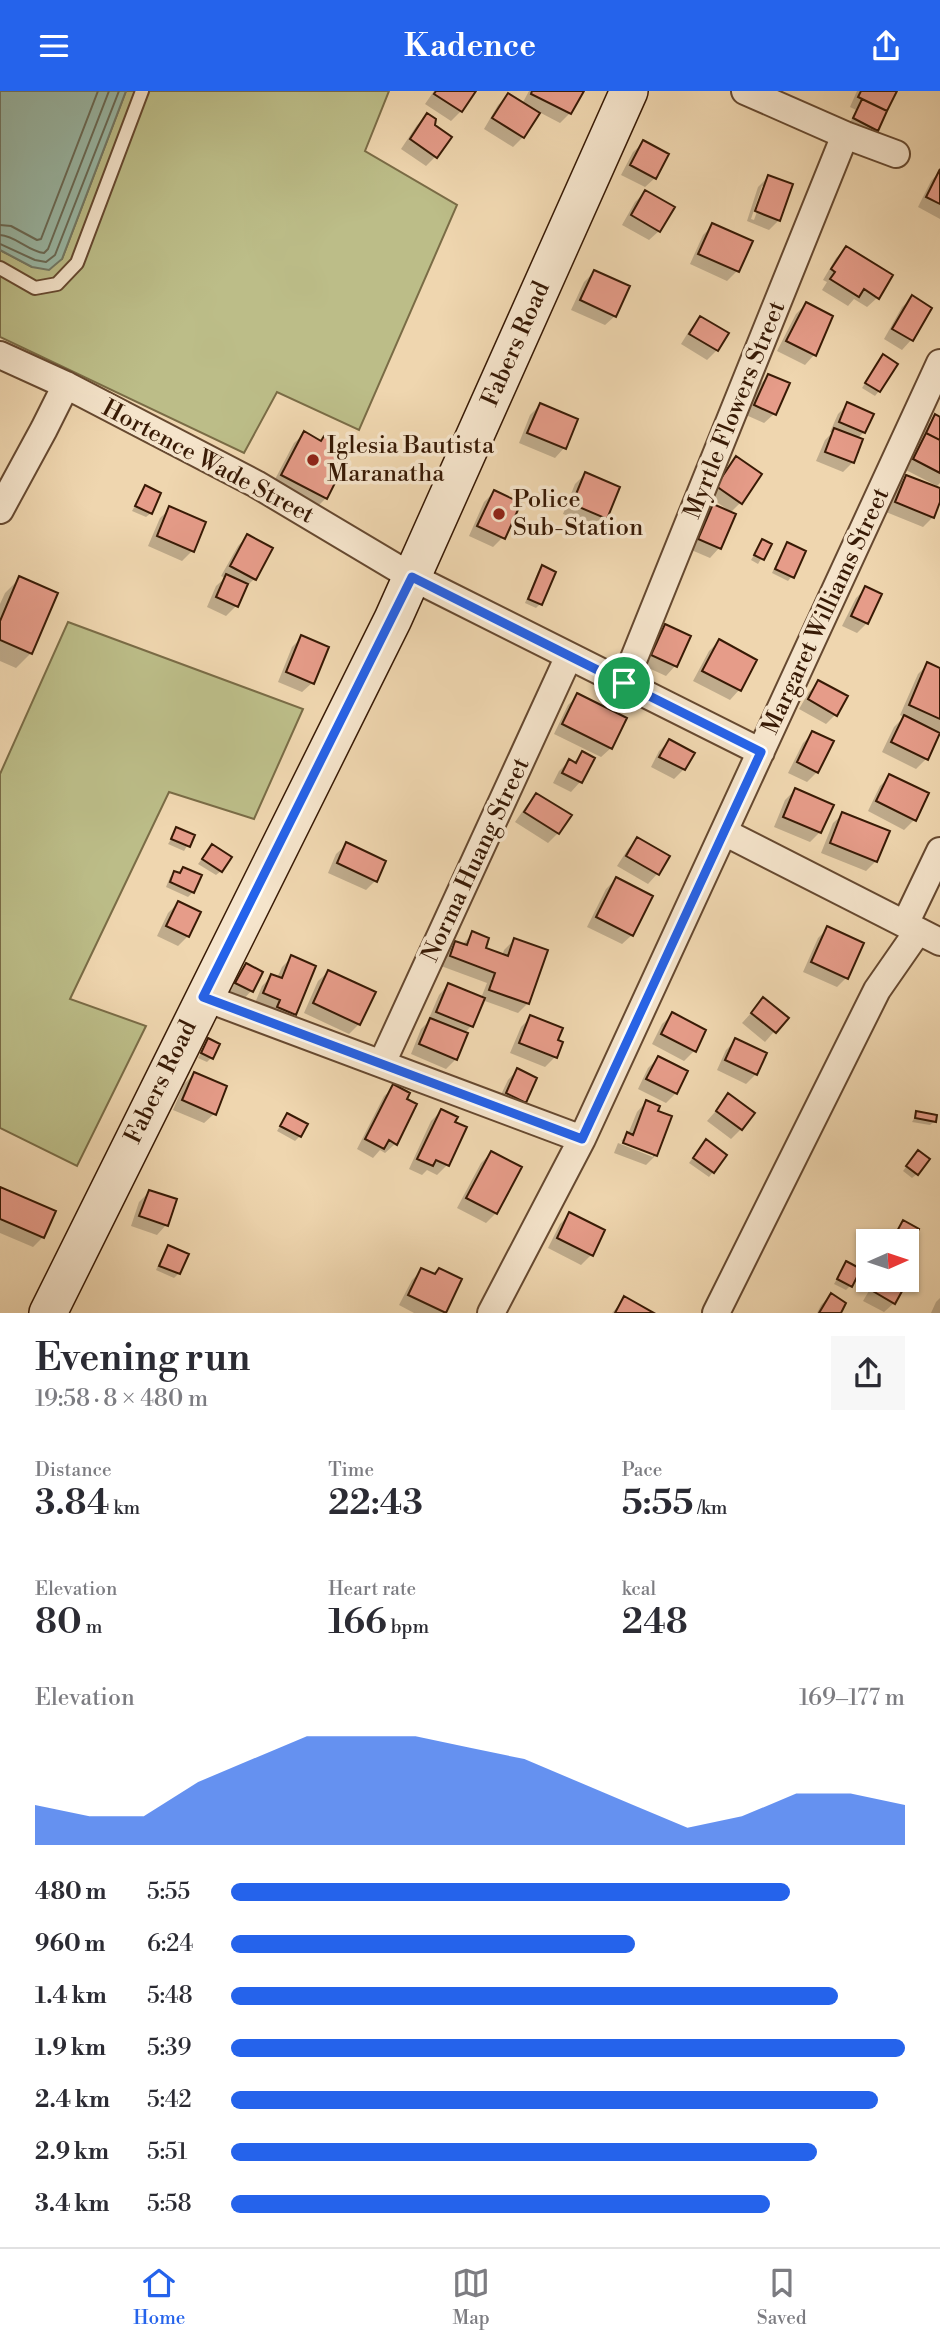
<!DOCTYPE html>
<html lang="en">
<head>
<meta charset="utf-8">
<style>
	:root { --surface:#fff; --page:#f7f7f7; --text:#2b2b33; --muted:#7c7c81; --line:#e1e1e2; --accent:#2563eb }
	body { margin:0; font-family:"Libre Bodoni",serif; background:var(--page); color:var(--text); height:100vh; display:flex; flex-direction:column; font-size:26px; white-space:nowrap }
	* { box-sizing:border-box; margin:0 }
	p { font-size:23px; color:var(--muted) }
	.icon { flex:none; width:38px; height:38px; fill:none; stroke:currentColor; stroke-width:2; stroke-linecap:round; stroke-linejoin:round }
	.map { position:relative; height:1222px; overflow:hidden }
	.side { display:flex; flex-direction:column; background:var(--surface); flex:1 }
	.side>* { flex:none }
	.needle { width:46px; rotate:87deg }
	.fabs { position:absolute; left:856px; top:1138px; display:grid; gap:14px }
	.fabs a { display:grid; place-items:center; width:63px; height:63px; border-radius:0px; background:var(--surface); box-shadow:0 2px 5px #0004; font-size:35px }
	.pin { position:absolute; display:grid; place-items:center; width:60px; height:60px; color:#fff; margin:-30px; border:4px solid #fff; border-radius:50%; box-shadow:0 2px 7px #0007 }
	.round { display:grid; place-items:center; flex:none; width:74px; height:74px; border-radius:0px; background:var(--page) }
	.head { display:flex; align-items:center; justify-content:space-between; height:119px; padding:0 35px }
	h1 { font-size:38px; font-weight:600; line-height:52px }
	.figures { display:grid; grid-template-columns:repeat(3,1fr); gap:10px; height:119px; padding:7px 35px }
	.figures div { display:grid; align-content:center }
	.figures b { font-size:35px; font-weight:600 }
	.figures small { font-size:19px; font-weight:400 }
	.figures p { font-size:19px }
	.chart { height:196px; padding:14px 35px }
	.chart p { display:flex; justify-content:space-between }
	.chart svg { width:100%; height:126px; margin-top:7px; fill:var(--accent); opacity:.7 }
	ul { padding:0 35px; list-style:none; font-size:23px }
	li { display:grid; grid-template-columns:112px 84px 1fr; align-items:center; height:52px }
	li i { height:18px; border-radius:9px; background:var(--accent) }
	header { display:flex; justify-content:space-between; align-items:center; height:91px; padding:0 35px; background:var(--accent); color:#fff; font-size:32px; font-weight:600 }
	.tab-bar { display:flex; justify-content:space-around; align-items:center; height:98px; border-top:2px solid var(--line); background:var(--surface); font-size:19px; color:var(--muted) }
	.tab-bar a { display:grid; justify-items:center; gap:4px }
	.tab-bar .selected { color:var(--accent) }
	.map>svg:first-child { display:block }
</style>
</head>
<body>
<header><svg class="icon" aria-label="menu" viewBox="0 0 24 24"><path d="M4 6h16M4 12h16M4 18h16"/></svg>Kadence<svg class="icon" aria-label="share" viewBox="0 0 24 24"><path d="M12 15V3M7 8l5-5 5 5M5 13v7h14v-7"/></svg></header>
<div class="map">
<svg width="940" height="1222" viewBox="0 0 940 1222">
	<rect width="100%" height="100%" fill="#efd6af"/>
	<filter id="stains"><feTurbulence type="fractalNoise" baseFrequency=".00286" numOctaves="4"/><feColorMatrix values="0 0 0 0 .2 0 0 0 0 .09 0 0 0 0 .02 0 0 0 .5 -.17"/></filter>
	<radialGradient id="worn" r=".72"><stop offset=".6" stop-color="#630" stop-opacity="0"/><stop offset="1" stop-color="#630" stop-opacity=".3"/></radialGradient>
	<path fill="#bcbd88" stroke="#7a6c46" stroke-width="2" d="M126,0h263l-24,60 92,54 -98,225 -82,-38 -33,61 -244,-116v-87l32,17 30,-8z
		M68,531l235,87 -49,110 -85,-27 -99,207 76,27 -69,140 -77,-38v-354z"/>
	<path fill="#9ab9a7" stroke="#737966" stroke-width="2" d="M0,0h126l-64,168 -13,11 -17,-3 -32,-17z"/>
	<path fill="#0003" fill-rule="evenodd" d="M434,0h40l-13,20 -10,10 -26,-17z
		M529,0h53l-12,22 -10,10 -21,-11 -16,25 -10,10 -29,-18 14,-24 10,-10 14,9z
		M857,0h39l-19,39 -5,4 -22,-11 6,-13 -6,-3z
		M427,24l9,41 -10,10 -25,-17 16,-24z
		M643,52l12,35 -10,9 -24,-12 12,-23z
		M940,80v48l-22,-12 13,-26z
		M768,86l11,43 -10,10 -22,-9 11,-34zM762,95h4l-12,34 -3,-1z
		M645,101l14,39 -10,9 -27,-15 13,-23z
		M713,134l24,46 -10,10 -37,-17 13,-29z
		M846,157l31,50 -10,9 -13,-8 -6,7 -26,-16 5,-8 -4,-2 13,-22z
		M594,181l21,44 -10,9 -34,-15 13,-28z
		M912,207l18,10 -19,32 -9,10 -18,-11 18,-32z
		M806,213l25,13 -17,38 -9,10 -28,-14 19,-37z
		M700,227l17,32 -10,10 -26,-16 10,-16z
		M879,270v30l-4,5 -13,-8z
		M769,285l5,38 -10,9 -18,-8 13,-30z
		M848,313l16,28 -7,7 -4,23 -10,10 -27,-11 9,-21 7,-7 -2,-1 8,-18z
		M540,314l24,43 -9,10 -36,-15 11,-28z
		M936,326l4,2v64l-3,3 -33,-17 22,-43z
		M304,343l25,12 2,24 -5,28 -10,10 -44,-23 22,-42z
		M737,367l3,45 -10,10 -11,35 -9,10 -21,-9 14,-33 10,-10 15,4 -20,-14 19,-28z
		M585,383l21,44 -10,9 -33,-13 12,-30z
		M906,386l34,13v7l-7,20 -10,10 -37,-15 10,-25z
		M145,396l6,26 -5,4 -14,-6z
		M494,401l9,45 -10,10 -24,-11 15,-34z
		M170,418l22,42 -10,10 -34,-15 12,-28z
		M247,445l7,43 -10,10 -8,17 -10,10 -19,-9 9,-21 9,-8 -4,-2 17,-30z
		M762,450l7,4 -11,19 -7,-4z
		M787,453l5,32 -4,5 -16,-8 11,-24z
		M543,476l-3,37 -4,4 -11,-5 13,-31z
		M20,487l11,75 -15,15 -16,-7v-57l5,-11z
		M866,497l1,35 -10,10 -15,-7 14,-28z
		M666,535l9,40 -9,10 -24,-11 14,-29z
		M302,546l10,46 -10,9 -24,-10 14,-35z
		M719,550l36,20 -16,29 -9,10 -37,-19 16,-30z
		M928,573l12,6v61l-14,28 -10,10 -34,-17 12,-25 10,-10 -4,-2 18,-41z
		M819,591l17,32 -10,10 -27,-15 10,-17z
		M578,604l33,53 -10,9 -47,-23 14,-29z
		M813,642l4,39 -10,10 -19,-9 15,-30z
		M669,650l15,28 -10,10 -23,-12 8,-16z
		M583,662l-3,29 -9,10 -18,-9 6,-12 10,-10 4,2z
		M890,685l24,44 -10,10 -36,-19 12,-25z
		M795,699l25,42 -10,10 -36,-15 11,-27z
		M536,704l22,38 -10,10 -33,-21 12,-17z
		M843,723l33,47 -10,10 -45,-18 12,-30z
		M177,739l16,6 -9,15 -16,-7z
		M637,748l31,17 -11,18 -9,10 -31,-18 11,-17z
		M346,754l30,35 -10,10 -38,-17 8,-19z
		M212,755l9,25 -5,4 -18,-11z
		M183,778l16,7 -6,16 -5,5 -22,-10 4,-10z
		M616,788l16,56 -10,9 -35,-17 19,-38z
		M178,812l10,33 -10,10 -21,-10 11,-23z
		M828,837l19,49 -10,10 -34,-15 15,-34z
		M473,842l10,16 19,7 2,-6 10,-10 14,63 -10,10 -36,-13 -11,26 -7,8 -8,25 -10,10 -35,-15 10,-25 6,-6 12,-28 9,-10 33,13 6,-15 -46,-17 5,-13 10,-10 6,2z
		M292,866l2,57 -10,9 -29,-20 7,-17 10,-10 5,2 5,-11z
		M246,874l5,26 -9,10 -15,-8 9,-18z
		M328,881l31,52 -10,10 -45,-21 14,-32z
		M763,909l23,18 -21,24 -23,-19z
		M672,924l22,36 -10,10 -32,-17 10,-20z
		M531,926l25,24 5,2 -6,14 -10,10 -35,-14 11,-26z
		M208,949l3,18 -4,4 -9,-4z
		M736,949l20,34 -10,10 -29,-14 9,-20z
		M658,967l18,35 -10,10 -28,-14 10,-21z
		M517,979l7,32 -10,9 -17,-8 11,-23z
		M194,983l20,40 -10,9 -31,-13 11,-26z
		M394,996l1,57 -10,9 -5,-3 -7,8 -16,-9 27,-53z
		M729,1005l12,33 -10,10 -24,-18z
		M646,1011l10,53 -10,10 -32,-12 4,-10 35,14v-4l-32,-12 7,-7 9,-22z
		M441,1020l12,12 -6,42 -10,10 -10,-5 -5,5 -13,-6 22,-48z
		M917,1022l18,8 -5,4 -18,-3z
		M287,1024l13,21 -5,5 -18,-10z
		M701,1055l12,26 -4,5 -20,-14z
		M491,1062l5,60 -10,10 -29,-15 24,-45z
		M914,1065l3,18 -5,4 -9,-7z
		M0,1098l43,48 -10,10 -33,-14z
		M149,1101l17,33 -9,10 -26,-9 8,-24z
		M570,1123l21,41 -10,10 -33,-17 12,-24z
		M903,1131l5,23 -2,2v-6h-15z
		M168,1156l11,26 -5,5 -18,-8 8,-18z
		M846,1172l4,23 -4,4 -12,-6z
		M422,1179l12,6 26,4 -16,33h-30l-15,-8 13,-25z
		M876,1188h22l-4,24 -10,9 -21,-11z
		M831,1204l8,18h-22l4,-8z
		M625,1207l25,15h-38z
		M940,1207v15h-9l5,-11z"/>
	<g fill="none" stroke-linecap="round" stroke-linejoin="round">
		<path stroke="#696a56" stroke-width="2" d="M0,134l11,1 26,14 4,-1 57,-148
			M0,144c16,1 28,16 44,18l4,-4 61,-158
			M0,153l35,16 11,2 9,-7 64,-164"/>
	</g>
	<path fill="#e69c89" stroke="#381a05" stroke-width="2" d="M436,0h40l-14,21 -28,-18z
		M532,0h52l-13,23 -40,-20z
		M861,0h36l-10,20 -29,-14z
		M508,2l32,20 -16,25 -32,-20z
		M862,8l25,12 -9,20 -25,-13z
		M427,22l9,6 -1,6 17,12 -15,21 -27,-19z
		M643,49l26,14 -13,25 -26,-14z
		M940,78v35l-14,-7z
		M768,84l25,9 -13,37 -25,-10z
		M645,99l30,17 -15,25 -29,-17z
		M712,132l41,18 -14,31 -41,-18z
		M846,155l47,29 -14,24 -15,-10 -5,8 -29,-18 5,-7 -4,-3z
		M594,179l36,16 -14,31 -36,-17z
		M912,204l20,13 -19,33 -21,-12z
		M806,211l27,14 -17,40 -30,-15z
		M700,225l29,17 -11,18 -29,-17z
		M883,263l15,10 -18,28 -15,-9z
		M768,283l22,9 -14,32 -22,-10z
		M847,311l27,12 -9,19 -26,-11z
		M540,312l38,16 -12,30 -39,-16z
		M935,323l5,3v23l-14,-7z
		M834,337l29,11 -9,24 -29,-11z
		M304,340l17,10 3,-5 10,5 -3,5 11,5 -9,18 7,4 -13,26 -46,-24z
		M926,342l14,7v33l-27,-14z
		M736,365l26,18 -20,30 -26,-18z
		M585,381l35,15 -13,32 -35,-15z
		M906,384l34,13v14l-6,16 -39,-16z
		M145,394l16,8 -9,21 -17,-8z
		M494,399l27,13 -16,36 -28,-13z
		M713,413l23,10 -15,35 -23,-10z
		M169,415l37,16 -12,30 -37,-16z
		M247,443l26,14 -17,32 -26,-14z
		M762,448l10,5 -8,16 -10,-5z
		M787,451l19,9 -12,27 -19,-9z
		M542,474l14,7 -14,33 -14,-6z
		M226,483l22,10 -10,23 -22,-10z
		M19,485l39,17 -26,61 -32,-14v-19z
		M865,495l17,8 -14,30 -17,-8z
		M665,533l26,12 -14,31 -26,-12z
		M301,544l28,12 -15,37 -28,-12z
		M719,548l38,21 -16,31 -39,-20z
		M927,571l13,6v51l-31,-14z
		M818,589l30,16 -11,20 -29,-17z
		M577,602l50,25 -15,31 -50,-25z
		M904,624l36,18 -12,27 -37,-18z
		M812,640l22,10 -16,32 -21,-11z
		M669,648l26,14 -10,17 -26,-13z
		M582,660l13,7 -13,25 -20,-10 7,-14 7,4z
		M889,683l40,19 -13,28 -40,-20z
		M795,697l39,17 -13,28 -38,-16z
		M536,702l36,22 -13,19 -35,-22z
		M842,721l48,19 -13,31 -47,-19z
		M176,736l19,8 -5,12 -19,-8z
		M637,746l33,19 -11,19 -33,-19z
		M346,751l40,19 -9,21 -40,-19z
		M212,753l20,13 -10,15 -20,-13z
		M183,776l19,8 -8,18 -24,-11 4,-11 6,2z
		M616,786l37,19 -20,40 -37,-19z
		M178,810l23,11 -12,25 -23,-11z
		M827,835l37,17 -16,36 -37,-17z
		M472,840l17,7 -3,10 22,8 6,-18 34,12 -19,54 -40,-14 6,-17 -45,-17 5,-15 12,4z
		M291,864l25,11 -20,49 -19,-8 3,-7 -17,-7 8,-19 11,4z
		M246,872l17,9 -10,20 -18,-9z
		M328,879l48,22 -16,33 -47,-22z
		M448,892l37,15 -12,29 -37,-15z
		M763,906l26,21 -13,15 -25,-20z
		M672,921l34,18 -10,22 -35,-18z
		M530,924l33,13 -5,12 5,2 -6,16 -38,-15z
		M430,927l38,15 -11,27 -38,-16z
		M208,947l12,6 -7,15 -12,-6z
		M735,947l32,15 -10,22 -32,-15z
		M658,965l30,15 -11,23 -31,-15z
		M517,977l20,10 -11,25 -20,-10z
		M194,981l33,14 -11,29 -34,-15z
		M393,993l17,9 -3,6 10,5 -20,41 -8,-5 -5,9 -19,-10z
		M728,1002l27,20 -13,17 -26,-19z
		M646,1009l14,6 -2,5 14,5 -15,40 -34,-13 4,-11 6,3z
		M441,1018l17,8 -3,5 12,5 -18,39 -13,-6 -3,6 -16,-7z
		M916,1020l21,4 -1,7 -21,-4z
		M287,1022l21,11 -7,13 -21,-11z
		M706,1048l21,16 -13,18 -21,-15z
		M918,1059l12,9 -12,16 -12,-9z
		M491,1060l31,16 -25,47 -31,-16z
		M0,1096l56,24 -12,27 -44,-19z
		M149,1099l28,9 -9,27 -29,-10z
		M569,1121l36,18 -12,26 -36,-18z
		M903,1129l16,9 -9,17 -4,-1v-4l-12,-4z
		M168,1154l21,9 -9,20 -21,-8z
		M846,1170l15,8 -9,18 -15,-8z
		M421,1177l14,6 4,-6 23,11 -16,34 -38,-18z
		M878,1188h24l5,3 -12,22 -24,-14z
		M831,1202l15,10 -5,10h-22z
		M624,1205l30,17h-39z"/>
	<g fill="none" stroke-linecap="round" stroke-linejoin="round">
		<defs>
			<path id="service" d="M0,177l35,20 22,-4 20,-21 65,-172"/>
			<path id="minor" d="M745,0l100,44 51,19
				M0,264l66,30 190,99 156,93 349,175
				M0,419l44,-81 22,-44
				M624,592l221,-548
				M724,741l216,110
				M905,833l35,-73
				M203,906l379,142
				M382,972l187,-407
				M491,1222l91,-174 358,-776
				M716,1222l161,-323 41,-59"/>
			<path id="secondary" d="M48,1222l345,-694 236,-528"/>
		</defs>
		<use href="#service" stroke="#664930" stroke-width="16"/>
		<use href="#minor" stroke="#664930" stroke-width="30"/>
		<use href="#secondary" stroke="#381a05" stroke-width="40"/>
		<use href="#service" stroke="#f5e4cb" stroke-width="12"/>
		<use href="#minor" stroke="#f5e4cb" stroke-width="26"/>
		<use href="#secondary" stroke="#f5e4cb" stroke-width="37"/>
	</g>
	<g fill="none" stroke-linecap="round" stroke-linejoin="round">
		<defs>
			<path id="route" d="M412,486l349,175 -179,387 -379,-142z"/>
		</defs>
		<use href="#route" stroke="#fff" stroke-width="14"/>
		<use href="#route" stroke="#2563eb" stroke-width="9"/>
	</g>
	<g fill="#8f2418" stroke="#f5e4cb" stroke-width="2.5">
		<circle cx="313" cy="369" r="7"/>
		<circle cx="499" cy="423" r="7"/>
	</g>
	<g text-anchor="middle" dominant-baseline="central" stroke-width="7" stroke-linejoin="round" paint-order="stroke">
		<g font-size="24" fill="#381a05" stroke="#f5e4cb">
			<text transform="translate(516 253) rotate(-66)">Fabers Road</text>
			<text transform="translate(735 319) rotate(-68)">Myrtle Flowers Street</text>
			<text transform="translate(208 371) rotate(28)">Hortence Wade Street</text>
			<text transform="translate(826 520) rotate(-65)">Margaret Williams Street</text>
			<text transform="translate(476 769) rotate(-65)">Norma Huang Street</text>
			<text transform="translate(161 991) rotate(-64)">Fabers Road</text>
		</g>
		<g font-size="24" fill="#381a05" stroke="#f5e4cb" text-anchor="start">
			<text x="327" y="355">Iglesia Bautista<tspan x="327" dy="28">Maranatha</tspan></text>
			<text x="513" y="409">Police<tspan x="513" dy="28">Sub-Station</tspan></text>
		</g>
	</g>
	<rect width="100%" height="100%" filter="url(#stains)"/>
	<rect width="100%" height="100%" fill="url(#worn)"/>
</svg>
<div class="fabs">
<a><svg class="needle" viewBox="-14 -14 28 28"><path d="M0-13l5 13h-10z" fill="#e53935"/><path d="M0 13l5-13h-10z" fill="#7c7c81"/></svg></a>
</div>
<div class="pin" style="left:624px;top:592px;background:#1e9e55"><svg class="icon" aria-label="arrive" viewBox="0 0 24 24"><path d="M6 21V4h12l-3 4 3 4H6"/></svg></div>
</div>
<section class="side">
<div class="head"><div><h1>Evening run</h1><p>19:58 · 8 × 480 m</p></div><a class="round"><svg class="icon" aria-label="share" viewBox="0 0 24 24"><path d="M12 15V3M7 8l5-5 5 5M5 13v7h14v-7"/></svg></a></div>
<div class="figures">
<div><p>Distance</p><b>3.84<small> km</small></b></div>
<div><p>Time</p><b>22:43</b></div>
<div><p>Pace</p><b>5:55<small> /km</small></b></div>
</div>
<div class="figures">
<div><p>Elevation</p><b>80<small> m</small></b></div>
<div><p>Heart rate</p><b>166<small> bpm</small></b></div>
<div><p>kcal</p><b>248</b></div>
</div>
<div class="chart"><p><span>Elevation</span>169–177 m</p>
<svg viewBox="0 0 160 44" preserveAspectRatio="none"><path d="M0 44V30L10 34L20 34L30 22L40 14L50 6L60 6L70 6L80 10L90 14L100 22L110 30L120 38L130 34L140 26L150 26L160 30V44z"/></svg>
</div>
<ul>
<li><b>480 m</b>5:55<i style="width:83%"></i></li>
<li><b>960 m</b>6:24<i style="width:60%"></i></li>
<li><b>1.4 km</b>5:48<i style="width:90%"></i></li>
<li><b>1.9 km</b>5:39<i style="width:100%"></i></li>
<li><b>2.4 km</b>5:42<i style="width:96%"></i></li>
<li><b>2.9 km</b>5:51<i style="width:87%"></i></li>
<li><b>3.4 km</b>5:58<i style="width:80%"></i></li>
</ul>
</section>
<nav class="tab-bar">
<a class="selected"><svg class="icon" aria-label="home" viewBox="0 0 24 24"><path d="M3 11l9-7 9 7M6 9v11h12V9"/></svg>Home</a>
<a><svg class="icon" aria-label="map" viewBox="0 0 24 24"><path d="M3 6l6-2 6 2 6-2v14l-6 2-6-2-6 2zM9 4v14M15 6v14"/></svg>Map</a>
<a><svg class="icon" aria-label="saved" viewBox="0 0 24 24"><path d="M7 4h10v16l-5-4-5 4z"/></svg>Saved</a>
</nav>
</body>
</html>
